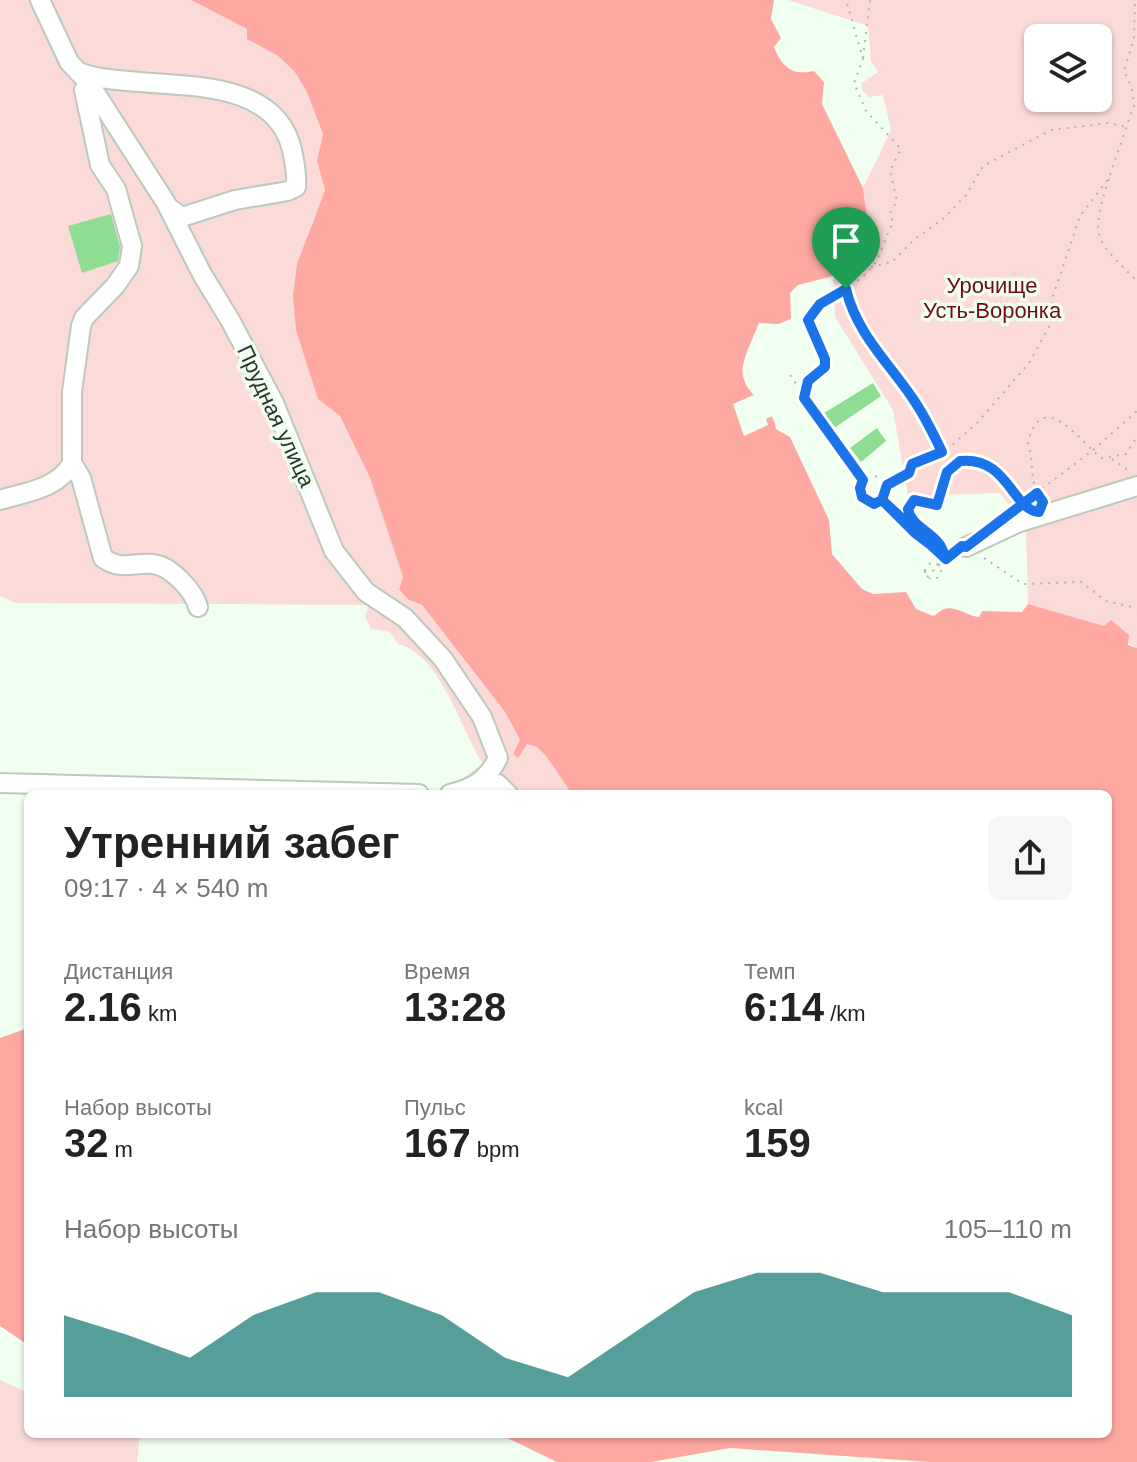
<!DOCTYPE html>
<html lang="ru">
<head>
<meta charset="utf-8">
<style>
	:root { --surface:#fff; --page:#f6f6f6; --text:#222; --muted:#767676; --accent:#0f766e }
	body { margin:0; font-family:Arial,sans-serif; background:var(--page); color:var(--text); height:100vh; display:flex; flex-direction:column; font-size:30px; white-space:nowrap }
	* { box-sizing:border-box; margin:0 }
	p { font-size:26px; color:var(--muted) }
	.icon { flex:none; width:44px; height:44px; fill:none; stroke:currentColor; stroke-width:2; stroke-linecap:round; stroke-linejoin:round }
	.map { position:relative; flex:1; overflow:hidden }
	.panel { position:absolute; left:24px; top:790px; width:1088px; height:648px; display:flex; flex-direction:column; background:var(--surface); border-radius:12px; box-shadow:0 2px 6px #0004 }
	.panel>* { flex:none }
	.controls { position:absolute; left:1024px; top:24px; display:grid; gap:16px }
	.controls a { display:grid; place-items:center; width:88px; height:88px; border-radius:12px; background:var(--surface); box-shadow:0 2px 6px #0004; font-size:40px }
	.pin { position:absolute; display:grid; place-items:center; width:68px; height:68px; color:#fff; margin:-82px -34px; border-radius:50% 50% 50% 0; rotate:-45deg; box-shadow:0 0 8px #0007 }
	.pin .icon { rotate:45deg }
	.round { display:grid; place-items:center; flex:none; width:84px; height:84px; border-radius:12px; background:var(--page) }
	.headline { display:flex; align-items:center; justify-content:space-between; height:136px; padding:0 40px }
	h1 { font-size:44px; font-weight:800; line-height:60px }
	.figures { display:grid; grid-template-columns:repeat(3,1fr); gap:12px; height:136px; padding:8px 40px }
	.figures div { display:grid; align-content:center }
	.figures b { font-size:40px; font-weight:800 }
	.figures small { font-size:22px; font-weight:400 }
	.figures p { font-size:22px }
	.chart { height:224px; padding:16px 40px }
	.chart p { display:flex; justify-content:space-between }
	.chart svg { width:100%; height:144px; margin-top:8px; fill:var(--accent); opacity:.7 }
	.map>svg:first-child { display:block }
</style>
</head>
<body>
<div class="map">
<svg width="1137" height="1462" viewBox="0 0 1137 1462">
	<rect width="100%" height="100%" fill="#f1fff1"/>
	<path fill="#fbdbd8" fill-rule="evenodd" d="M0,0h191l56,29v10l31,17 16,15 12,19 17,44 -6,27 8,29 -18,46 11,163 22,16 30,63 33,99 -4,14 10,9 13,5 83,107 15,28 17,7 9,9 26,38h-118l6,-14 23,-16c-24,-37 -41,-108 -85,-120l-8,-12 -19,-3 -6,-13 4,-11 -353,-2 -16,-7z
		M788,0h349v648l-32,-21 -77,-23 -2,-76 -26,-35 -92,3 -15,-86 -58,-93 -2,-41 35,-51 -5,-37 28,-58 -8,-35 -14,2 -7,-7v-7l16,-11 -7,-11 -3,-35zM1038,38h60v60h-60z
		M0,1380l28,13v41h112l-3,28h-137z"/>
	<path fill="#fea8a2" d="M191,0h583l-3,19 10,19 -7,9c8,20 18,29 40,24l10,11 -2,22 41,84 5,37 -35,51 -35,9 -8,8 1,26 -13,5 -19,-1c-5,13 -13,28 -16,42 -5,29 31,39 33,64l14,8 39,83 3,34 30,35 11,5 33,-2 10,17 17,7c4,-1 7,-6 11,-7 11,-4 24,7 35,8l3,-6 40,1 6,-8 76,22 7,-6 18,15 -1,10 9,3v814h-207l-200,-14 -79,14h-94l-58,-28h609v-640h-536l-26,-38 -9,-9 -10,-3 -9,14 -5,-4 7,-14 -15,-28 -83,-107 -13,-5 -10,-10 4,-13 -33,-99 -30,-62 -22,-17 -22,-69 -3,-34 4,-32 28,-74 -8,-29 6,-27 -17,-44 -12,-19 -16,-15 -31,-17v-10z
		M28,1028v317l-28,-19v-288z"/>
	<path fill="#f1fff1" d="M756,394l20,20 -10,5 2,6 -24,11 -11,-32z"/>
	<path fill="#8edd93" d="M111,214l9,33 -2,14 -36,12 -14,-47z
		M873,383l8,13 -51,35 -9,-16z
		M877,428l9,13 -25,21 -11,-14z"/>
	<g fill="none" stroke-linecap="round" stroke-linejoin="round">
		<defs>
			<path id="minor" d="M40,0l29,62 20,21 77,120 36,71 28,46 44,83 60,148 32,41 39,26 38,41 39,58 16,41c-11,22 -24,30 -48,36
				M78,72c61,23 194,-9 214,78 3,13 5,23 4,37l-8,4 -53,9 -53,17 -13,-9
				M84,90l16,75 16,24 16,57 -3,20 -14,20 -31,32 -3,8 -9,66v71l9,15 22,80c18,13 30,4 50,6 18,2 41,27 45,43
				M0,500c26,-8 58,-11 72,-37
				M966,547l51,-24 120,-37
				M0,783l419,11
				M474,792l24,-8 10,10"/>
		</defs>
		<use href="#minor" stroke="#bcc9bc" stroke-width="22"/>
		<path stroke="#adb8ad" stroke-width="2" stroke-dasharray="2 6" stroke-linecap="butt" d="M863,58l7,-58
			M1109,179c-20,60 -13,61 28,102
			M871,267l21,-5 23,-23 29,-21 22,-23 17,-29 68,-36 57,-7 18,4
			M847,290c9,43 40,72 64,107 13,17 22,36 30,55
			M813,336l-5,-16c19,-26 50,-32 67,-57 6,-8 11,-29 18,-40l-3,-10 7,-12 -7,-30 11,-22 -35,-38 -12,-28 9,-24 -17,-59
			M790,375l73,105
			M804,398l4,-17 17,-14v-8l-11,-22
			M1112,459l17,12
			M859 490a14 14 0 1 1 28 0a14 14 0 1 1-28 0Z
			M887,485l22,-12 3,-9 38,-17 28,-25 51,-59 22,-40 2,-27 27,-80 29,-38 25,-73 -2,-17 -8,-17 10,-32 1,-39
			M1041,498c-13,-16 -6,-36 -13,-55 13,-58 53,-1 73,15l25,-4 11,-17
			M882,500l64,59 5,-4
			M1023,503l69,-52 45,-40
			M944,555c-4,-22 -33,-26 -36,-46l6,-9 23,5c8,-10 4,-24 12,-35 23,-31 61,14 74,33
			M984,558l39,26 58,-2 25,19 31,7
			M925 571a8 8 0 1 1 16 0a8 8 0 1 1-16 0Z
			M927,577l18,-18"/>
		<use href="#minor" stroke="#fff" stroke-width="18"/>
	</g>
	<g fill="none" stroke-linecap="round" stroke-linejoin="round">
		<defs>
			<path id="route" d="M846,289l-26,15 -12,16 17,39v8l-17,14 -4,17 59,82 -3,8 2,9 12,7 8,-4 64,59 16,-13 4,1 71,-54 6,9 -4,10c-27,-2 -31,-56 -79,-51l-13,11 -10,33 -23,-5 -6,9c3,20 32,24 36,46l-29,-22 -33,-33 5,-15 22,-12 3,-9 30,-12c-9,-19 -18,-38 -31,-56 -24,-35 -55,-64 -65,-107"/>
		</defs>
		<use href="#route" stroke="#fff" stroke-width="16"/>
		<use href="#route" stroke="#1a73e8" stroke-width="10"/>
	</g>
	<g text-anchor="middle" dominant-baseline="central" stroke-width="7" stroke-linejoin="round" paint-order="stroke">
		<g font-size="22" fill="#6d0e16" stroke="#f1fff1">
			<text x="992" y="285">Урочище<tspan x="992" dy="25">Усть-Воронка</tspan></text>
		</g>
		<g font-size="22" fill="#2c322d" stroke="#f1fff1">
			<text transform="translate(276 416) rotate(65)">Прудная улица</text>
		</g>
	</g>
</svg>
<div class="controls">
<a><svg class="icon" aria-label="layers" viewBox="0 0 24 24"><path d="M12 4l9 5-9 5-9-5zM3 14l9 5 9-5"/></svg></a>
</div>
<div class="pin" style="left:846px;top:289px;background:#1e9e55"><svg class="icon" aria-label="arrive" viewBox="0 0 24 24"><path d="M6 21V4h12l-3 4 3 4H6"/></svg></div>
<section class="panel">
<div class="headline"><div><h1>Утренний забег</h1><p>09:17 · 4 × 540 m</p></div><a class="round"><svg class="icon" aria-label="share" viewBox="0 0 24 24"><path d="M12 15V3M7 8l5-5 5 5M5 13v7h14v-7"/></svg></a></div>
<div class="figures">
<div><p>Дистанция</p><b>2.16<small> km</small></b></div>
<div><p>Время</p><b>13:28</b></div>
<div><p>Темп</p><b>6:14<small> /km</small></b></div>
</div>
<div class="figures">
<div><p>Набор высоты</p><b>32<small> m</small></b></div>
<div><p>Пульс</p><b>167<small> bpm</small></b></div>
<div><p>kcal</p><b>159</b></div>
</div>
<div class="chart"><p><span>Набор высоты</span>105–110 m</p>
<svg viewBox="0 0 160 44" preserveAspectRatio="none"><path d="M0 44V19L10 25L20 32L30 19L40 12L50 12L60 19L70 32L80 38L90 25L100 12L110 6L120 6L130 12L140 12L150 12L160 19V44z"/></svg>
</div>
</section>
</div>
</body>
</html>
